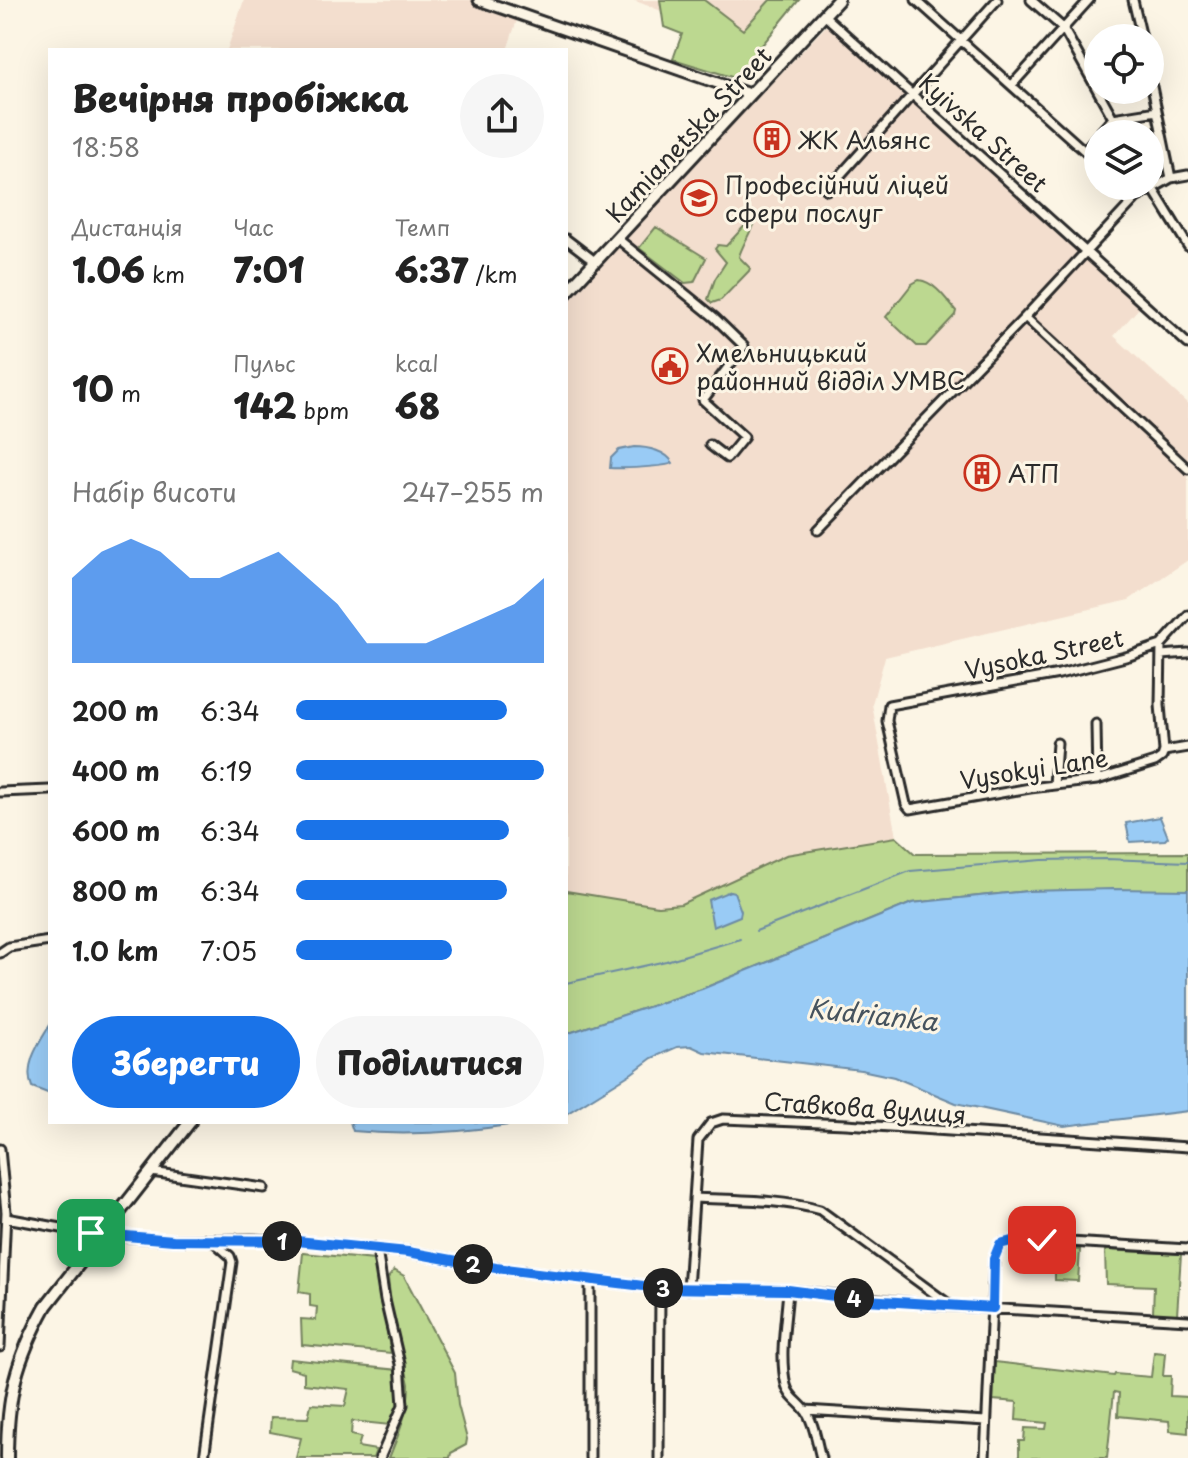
<!DOCTYPE html>
<html lang="uk">
<head>
<meta charset="utf-8">
<style>
	:root { --surface:#fff; --page:#f6f6f6; --text:#222; --muted:#767676; --accent:#1a73e8 }
	body { margin:0; font-family:"Playpen Sans",sans-serif; background:var(--page); color:var(--text); height:100vh; display:flex; flex-direction:column; font-size:30px; white-space:nowrap }
	* { box-sizing:border-box; margin:0 }
	p { font-size:26px; color:var(--muted) }
	.icon { flex:none; width:44px; height:44px; fill:none; stroke:currentColor; stroke-width:2; stroke-linecap:round; stroke-linejoin:round }
	.map { position:relative; flex:1; overflow:hidden }
	.details { position:absolute; left:48px; top:48px; width:520px; height:1076px; display:flex; flex-direction:column; background:var(--surface); border-radius:0px; box-shadow:0 8px 32px #0002 }
	.details>* { flex:none }
	.buttons { position:absolute; left:1084px; top:24px; display:grid; gap:16px }
	.buttons a { display:grid; place-items:center; width:80px; height:80px; border-radius:50%; background:var(--surface); box-shadow:0 8px 32px #0002; font-size:40px }
	.pin { position:absolute; display:grid; place-items:center; width:68px; height:68px; color:#fff; margin:-34px; border-radius:16px; box-shadow:0 4px 12px #0006 }
	.km { position:absolute; width:40px; height:40px; margin:-20px; border-radius:50%; background:#222; color:#fff; font-size:22px; line-height:40px; text-align:center }
	.round { display:grid; place-items:center; flex:none; width:84px; height:84px; border-radius:42px; background:var(--page) }
	.summary { display:flex; align-items:center; justify-content:space-between; height:136px; padding:0 24px }
	h1 { font-size:36px; font-weight:800; line-height:60px }
	.metrics { display:grid; grid-template-columns:repeat(3,1fr); gap:12px; height:136px; padding:8px 24px }
	.metrics div { display:grid; align-content:center }
	.metrics b { font-size:34px; font-weight:800 }
	.metrics small { font-size:22px; font-weight:400 }
	.metrics p { font-size:22px }
	.chart { height:224px; padding:16px 24px }
	.chart p { display:flex; justify-content:space-between }
	.chart svg { width:100%; height:144px; margin-top:8px; fill:var(--accent); opacity:.7 }
	.cta { display:flex; gap:16px; margin-top:auto; padding:16px 24px }
	.cta a { flex:1; height:92px; border-radius:48px; background:var(--accent); color:#fff; font-size:32px; font-weight:800; line-height:92px; text-align:center }
	.cta a+a { background:var(--page); color:var(--text) }
	ul { padding:0 24px; list-style:none; font-size:26px }
	li { display:grid; grid-template-columns:128px 96px 1fr; align-items:center; height:60px }
	li i { height:20px; border-radius:10px; background:var(--accent) }
	.map>svg:first-child { display:block }
</style>
</head>
<body>
<div class="map">
<svg width="1188" height="1458" viewBox="0 0 1188 1458">
	<rect width="100%" height="100%" fill="#fcf5e5"/>
	<filter id="ink" filterUnits="userSpaceOnUse"><feTurbulence type="fractalNoise" baseFrequency=".0125" numOctaves="2"/><feDisplacementMap in="SourceGraphic" scale="16" xChannelSelector="R" yChannelSelector="G"/><feConvolveMatrix kernelMatrix="1 2 1 2 8 2 1 2 1" color-interpolation-filters="sRGB"/></filter>
	<g filter="url(#ink)">
		<path fill="#f3dece" d="M244,0h235l40,14 -12,36h-280z
			M633,0h166l-58,67 -43,-42z
			M831,21l309,286 -26,29 74,68v156l-59,40 -244,57 -13,47 24,133 -110,18 -105,49 -23,2 -92,-15v-593z"/>
		<path fill="#bcd890" stroke="#74825e" stroke-width="2" d="M660,0h44l39,30 27,-30h29l-64,78 -62,-19 9,-25 -18,-7z
			M750,220l4,2c-3,10 -14,28 -15,35l11,11 -1,3 -28,29 -9,3 -4,-4 7,-20 11,-17 -11,-13 3,-4 8,1z
			M656,227l50,31 -12,24 -9,1 -46,-35z
			M919,280c16,2 27,19 37,31l-1,4 -29,31h-9l-31,-29 26,-33z
			M896,837l19,17 273,-1v37l-160,1 -116,12 -210,86 -136,45v-143l92,15 23,-2 105,-49z
			M1056,1248l24,2 -2,31 -23,-1v-15l-27,-2 1,-12 26,3z
			M1105,1250l76,4 -4,61 -24,-2 1,-27 -48,-2z
			M303,1253l71,7 17,93 -89,-8 -1,-26 15,1 1,-13 -7,-1v-12l-11,-2z
			M394,1270l10,6 51,97 3,32 9,34 -1,6 -15,8 -1,5h-61c10,-24 20,-48 20,-74l-17,-72 -4,-34z
			M1154,1352l11,1 -2,23h8l-1,20 18,1v36l-18,-2 -1,-10 -51,-5 1,-23 -5,-1 -7,66h-88v-17h5l1,-13 21,1 1,-6 -31,-3 1,-18 -24,-2 2,-38 119,14 1,-2 36,3z
			M290,1359l108,11 2,35 -10,20 -38,-4 -1,14 10,2 -3,10 18,3 -3,8h-77l5,-20 -31,-6 1,-15 37,1 3,-14 34,2 4,-17 -45,-5v-12l-15,-4z"/>
		<path fill="#99cbf5" stroke="#6d8ba4" stroke-width="2" d="M634,447c14,0 32,4 39,16 -7,4 -54,6 -63,5l1,-10 8,-8z
			M1160,817l8,20 -3,3 -35,2 -4,-19z
			M1113,889l75,1v221l-124,15 -108,-23 -62,-26 -33,-7 -157,-18 -13,-6 -14,1 -25,11 -20,15 -66,41v-80l136,-45 210,-86 116,-12z
			M730,891l4,1 7,19 -1,5 -27,11 -5,-27z
			M50,1025v69l-18,-7c-9,-22 7,-44 18,-62z
			M350,1122h178c-59,10 -116,15 -175,9z"/>
		<g fill="none" stroke-linecap="round" stroke-linejoin="round">
			<path stroke="#6d8ba4" stroke-width="2" d="M756,931l154,-60 132,-11 64,-1 82,3
				M566,983l100,-22 74,-22"/>
			<defs>
				<path id="street" d="M916,0l182,163
					M1031,0l32,28 50,90
					M1133,0l9,38
					M824,15l364,329
					M1150,77l21,101
					M1012,85l77,-85
					M1099,134l14,-16 44,-7
					M1085,150l13,-15
					M1123,186l13,12
					M1152,187l36,59
					M827,190l170,-190
					M566,239l30,23
					M618,239l96,78 30,29 -41,54 41,37 -17,21 -17,-13
					M1025,317l163,152
					M818,530l207,-213 111,-119 35,-20 17,-3
					M1161,645l-1,60 4,46 -2,6 -7,5 -58,18 -67,8 -120,21 -4,-5 -19,-83 2,-16 170,-31 70,-18 32,-11 27,-30
					M1161,655l27,-2
					M1096,724l1,56
					M1164,751l24,-4
					M1054,785l3,-42
					M0,792l50,-2
					M0,953l9,-6 41,-6
					M0,1149l6,63 -6,135
					M151,1172l113,16
					M694,1198c42,2 86,1 126,12l130,95
					M6,1218l94,17 73,5 78,-1 46,2 111,11 88,16 164,20 128,2 148,15 252,15
					M377,1250l8,50 15,64 3,41 -23,53
					M688,1289l10,-149 13,-17 12,-4 123,5 342,23
					M788,1290c-2,30 -9,66 -2,95 3,12 12,16 19,25 9,11 12,34 16,48
					M805,1410l181,11
					M204,1458l28,-196 -2,-6 -17,-15
					M590,1458v-179
					M659,1458l1,-170
					M985,1458l9,-199 6,-15 19,-5 169,10"/>
				<path id="secondary" d="M479,0l270,94"/>
				<path id="primary" d="M566,293l272,-293
					M7,1458c0,-62 9,-98 39,-152l144,-184"/>
			</defs>
			<use href="#street" stroke="#2b2b2b" stroke-width="13"/>
			<use href="#secondary" stroke="#2b2b2b" stroke-width="15"/>
			<use href="#primary" stroke="#2b2b2b" stroke-width="16"/>
			<use href="#street" stroke="#fcf5e5" stroke-width="7"/>
			<use href="#secondary" stroke="#fcf5e5" stroke-width="9"/>
			<use href="#primary" stroke="#fcf5e5" stroke-width="10"/>
		</g>
	</g>
	<g fill="none" stroke-linecap="round" stroke-linejoin="round" filter="url(#ink)">
		<defs>
			<path id="route" d="M91,1233l82,7 124,1 111,11 88,16 164,20 128,2 78,10 127,8 1,-49 6,-15 19,-5 23,1"/>
		</defs>
		<use href="#route" stroke="#fff" stroke-width="16"/>
		<use href="#route" stroke="#1a73e8" stroke-width="10"/>
	</g>
	<defs>
		<symbol id="building-ring" viewBox="-11 -11 22 22"><circle r="9.5" fill="#fcf5e5" stroke="#c8321e" stroke-width="1.5"/><path d="M-4-6H4V6H1V3H-1V6H-4ZM-2.5-4.3h1.7v1.8h-1.7ZM.8-4.3h1.7v1.8H.8ZM-2.5-1h1.7V.8h-1.7ZM.8-1h1.7V.8H.8Z" fill="#c8321e"/></symbol>
		<symbol id="university-ring" viewBox="-11 -11 22 22"><circle r="9.5" fill="#fcf5e5" stroke="#c8321e" stroke-width="1.5"/><path d="M0-5L7-2L0 1L-7-2ZM-4 1L0 2.5L4 1V4Q0 6-4 4Z" fill="#c8321e"/></symbol>
		<symbol id="civic-ring" viewBox="-11 -11 22 22"><circle r="9.5" fill="#fcf5e5" stroke="#c8321e" stroke-width="1.5"/><path d="M-.6-6.5H3V-4.5H.6V-3L4-1V1h2V6H-6V1h2V-1L-.6-3ZM-1.2 2.5V6h2.4V2.5Z" fill="#c8321e"/></symbol>
	</defs>
	<g fill-rule="evenodd">
		<use href="#building-ring" x="752" y="119" width="40" height="40"/>
		<use href="#university-ring" x="679" y="178" width="40" height="40"/>
		<use href="#civic-ring" x="650" y="346" width="40" height="40"/>
		<use href="#building-ring" x="962" y="453" width="40" height="40"/>
	</g>
	<g text-anchor="middle" dominant-baseline="central" stroke-width="6" stroke-linejoin="round" paint-order="stroke">
		<g font-size="24" fill="#2b2b2b" stroke="#fcf5e5">
			<text transform="translate(984 132) rotate(42)">Kyivska Street</text>
			<text transform="translate(688 134) rotate(-47)">Kamianetska Street</text>
			<text transform="translate(1044 653) rotate(-12)">Vysoka Street</text>
			<text transform="translate(1034 768) rotate(-9)">Vysokyi Lane</text>
			<text transform="translate(865 1107) rotate(4)">Ставкова вулиця</text>
		</g>
		<g font-size="24" fill="#2b2b2b" stroke="#fcf5e5" text-anchor="start">
			<text x="798" y="139">ЖК Альянс</text>
			<text x="725" y="184">Професійний ліцей<tspan x="725" dy="28">сфери послуг</tspan></text>
			<text x="696" y="352">Хмельницький<tspan x="696" dy="28">районний відділ УМВС</tspan></text>
			<text x="1008" y="473">АТП</text>
		</g>
		<g font-size="26" font-style="italic" fill="#46535e" stroke="#fcf5e5">
			<text transform="translate(873 1014) rotate(6)">Kudrianka</text>
		</g>
	</g>
</svg>
<div class="buttons">
<a><svg class="icon" aria-label="locate" viewBox="0 0 24 24"><circle cx="12" cy="12" r="6"/><path d="M12 2v4M12 18v4M2 12h4M18 12h4"/></svg></a>
<a><svg class="icon" aria-label="layers" viewBox="0 0 24 24"><path d="M12 4l9 5-9 5-9-5zM3 14l9 5 9-5"/></svg></a>
</div>
<div class="pin" style="left:91px;top:1233px;background:#1e9e55"><svg class="icon" aria-label="arrive" viewBox="0 0 24 24"><path d="M6 21V4h12l-3 4 3 4H6"/></svg></div>
<div class="pin" style="left:1042px;top:1240px;background:#d93025"><svg class="icon" aria-label="check" viewBox="0 0 24 24"><path d="M5 12l5 5 9-10"/></svg></div>
<b class="km" style="left:282px;top:1241px">1</b>
<b class="km" style="left:473px;top:1264px">2</b>
<b class="km" style="left:663px;top:1288px">3</b>
<b class="km" style="left:854px;top:1298px">4</b>
<section class="details">
<div class="summary"><div><h1>Вечірня пробіжка</h1><p>18:58</p></div><a class="round"><svg class="icon" aria-label="share" viewBox="0 0 24 24"><path d="M12 15V3M7 8l5-5 5 5M5 13v7h14v-7"/></svg></a></div>
<div class="metrics">
<div><p>Дистанція</p><b>1.06<small> km</small></b></div>
<div><p>Час</p><b>7:01</b></div>
<div><p>Темп</p><b>6:37<small> /km</small></b></div>
</div>
<div class="metrics">
<div><b>10<small> m</small></b></div>
<div><p>Пульс</p><b>142<small> bpm</small></b></div>
<div><p>kcal</p><b>68</b></div>
</div>
<div class="chart"><p><span>Набір висоти</span>247–255 m</p>
<svg viewBox="0 0 160 44" preserveAspectRatio="none"><path d="M0 44V18L10 10L20 6L30 10L40 18L50 18L60 14L70 10L80 18L90 26L100 38L110 38L120 38L130 34L140 30L150 26L160 18V44z"/></svg>
</div>
<ul>
<li><b>200 m</b>6:34<i style="width:85%"></i></li>
<li><b>400 m</b>6:19<i style="width:100%"></i></li>
<li><b>600 m</b>6:34<i style="width:86%"></i></li>
<li><b>800 m</b>6:34<i style="width:85%"></i></li>
<li><b>1.0 km</b>7:05<i style="width:63%"></i></li>
</ul>
<div class="cta"><a>Зберегти</a><a>Поділитися</a></div>
</section>
</div>
</body>
</html>
